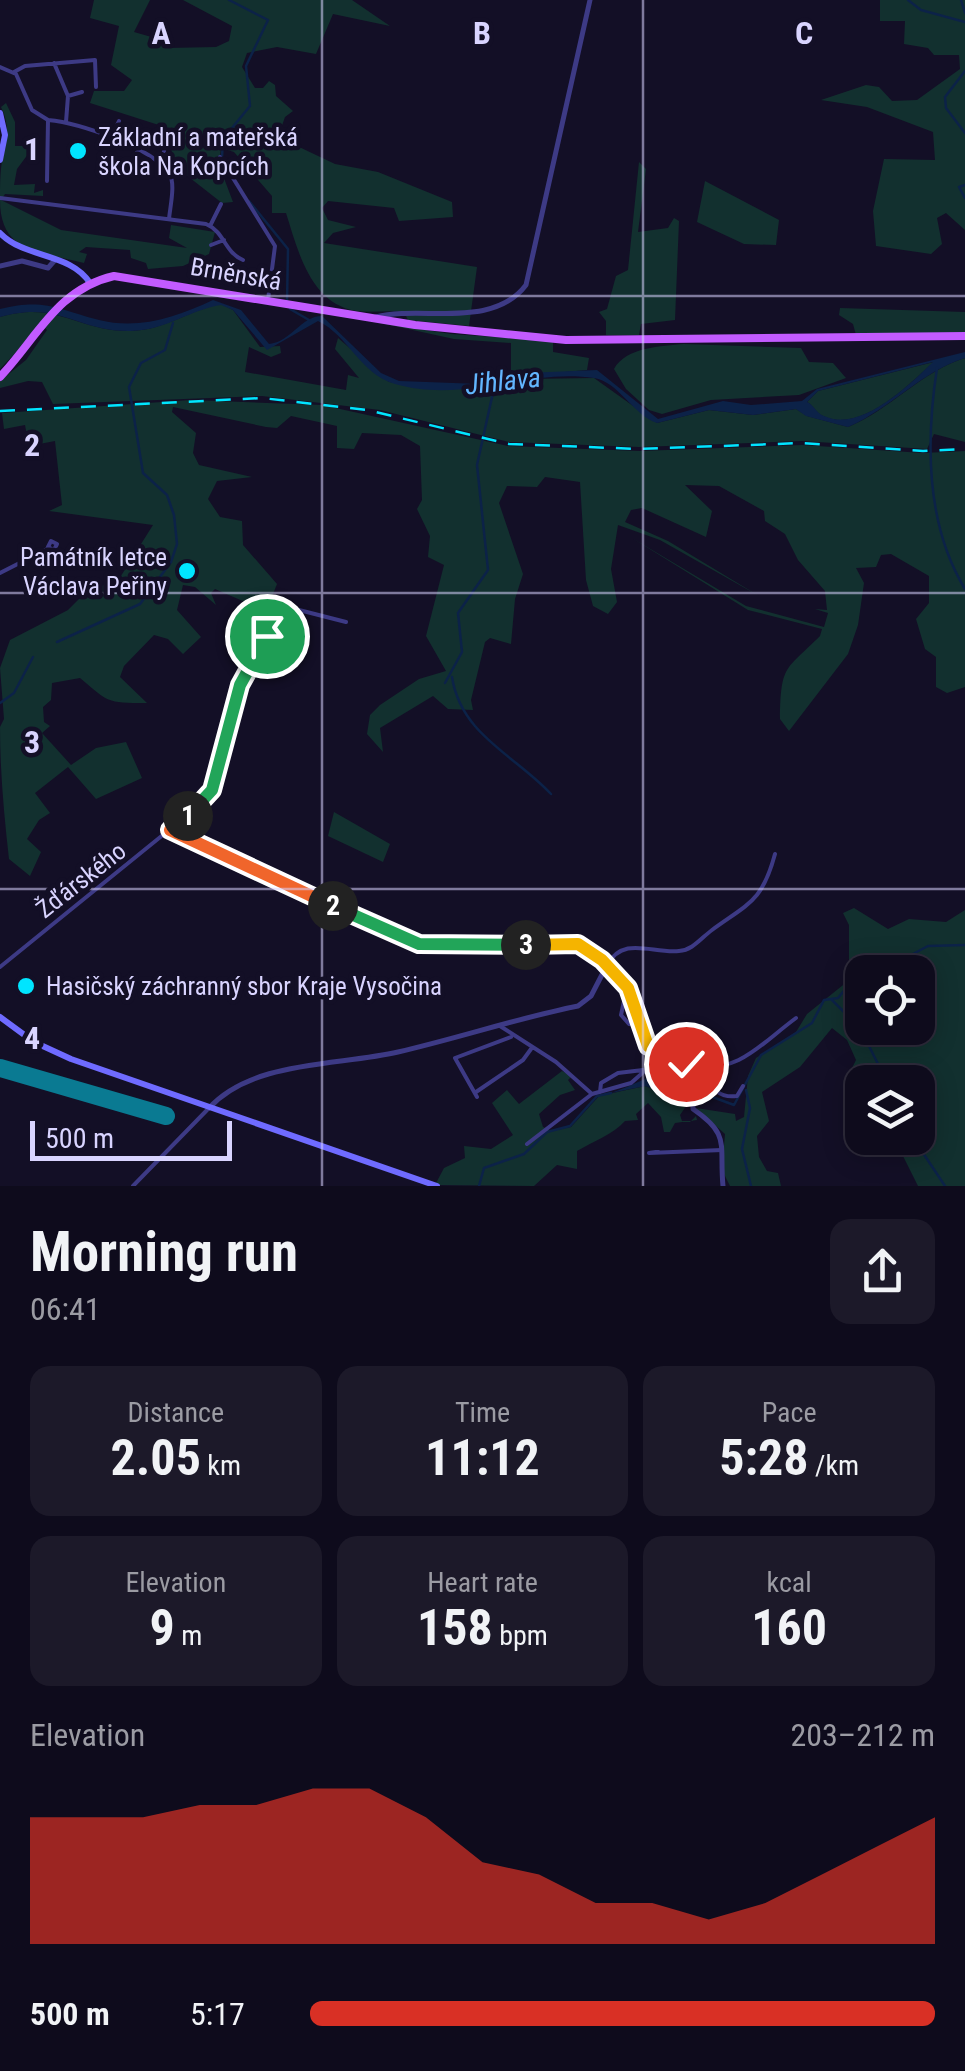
<!DOCTYPE html>
<html lang="en">
<head>
<meta charset="utf-8">
<style>
	:root { --surface:#0e0b1c; --page:#1c1929; --text:#f1f3f6; --muted:#9b9ba3; --line:#2e2b3b; --accent:#d93025 }
	body { margin:0; font-family:"Roboto Condensed",sans-serif; background:var(--page); color:var(--text); height:100vh; display:flex; flex-direction:column; font-size:38px; white-space:nowrap }
	* { box-sizing:border-box; margin:0 }
	p { font-size:32px; color:var(--muted) }
	.icon { flex:none; width:55px; height:55px; fill:none; stroke:currentColor; stroke-width:2; stroke-linecap:round; stroke-linejoin:round }
	.map { position:relative; height:1186px; overflow:hidden }
	.drawer { display:flex; flex-direction:column; background:var(--surface); flex:1 }
	.drawer>* { flex:none }
	.fabs { position:absolute; left:845px; top:955px; display:grid; gap:20px }
	.fabs a { display:grid; place-items:center; width:90px; height:90px; border-radius:20px; background:var(--surface); box-shadow:0 5px 25px #0003,0 0 0 2px var(--line); font-size:50px }
	.scale { position:absolute; left:30px; bottom:25px; width:202px; box-sizing:border-box; padding-left:10px; border:5px solid #d9d4ff; border-top:0; font-size:28px; line-height:35px; white-space:nowrap; color:#d9d4ff; -webkit-text-stroke:8px #130f26; paint-order:stroke }
	.pin { position:absolute; display:grid; place-items:center; width:85px; height:85px; color:#fff; margin:-42px; border:5px solid #fff; border-radius:50%; box-shadow:0 2px 10px #0007 }
	.km { position:absolute; width:50px; height:50px; margin:-25px; border-radius:50%; background:#222; color:#fff; font-size:28px; line-height:50px; text-align:center }
	.round { display:grid; place-items:center; flex:none; width:105px; height:105px; border-radius:20px; background:var(--page) }
	.head { display:flex; align-items:center; justify-content:space-between; height:170px; padding:0 30px }
	h1 { font-size:55px; font-weight:700; line-height:75px }
	.metrics { display:grid; grid-template-columns:repeat(3,1fr); gap:15px; height:170px; padding:10px 30px }
	.metrics div { display:grid; align-content:center; border-radius:20px; background:var(--page); text-align:center }
	.metrics b { font-size:50px; font-weight:700 }
	.metrics small { font-size:28px; font-weight:400 }
	.metrics p { font-size:28px }
	.chart { height:280px; padding:20px 30px }
	.chart p { display:flex; justify-content:space-between }
	.chart svg { width:100%; height:180px; margin-top:10px; fill:var(--accent); opacity:.7 }
	ul { padding:0 30px; list-style:none; font-size:32px }
	li { display:grid; grid-template-columns:160px 120px 1fr; align-items:center; height:75px }
	li i { height:25px; border-radius:12px; background:var(--accent) }
	.map>svg:first-child { display:block }
</style>
</head>
<body>
<div class="map">
<svg width="965" height="1186" viewBox="0 0 965 1186">
	<rect width="100%" height="100%" fill="#130f26"/>
	<path fill="#12302f" fill-rule="evenodd" d="M94,0h56l-16,32 28,8 6,8 48,-1 13,-6 3,-15 -49,-26h169l38,26 -57,-12 -17,40 -39,-7 -30,6 -5,14 13,21h8l6,-7 6,4 1,11 17,15 -8,6 -7,20 57,27 43,8 74,30 1,15 -54,4 -5,-13 -66,-7 -6,7 6,12 28,7 -23,6 -9,10 153,24 -8,59 -61,-6 -4,-8c-16,-2 -33,1 -48,-1 -46,-8 -58,-60 -70,-98h-14v-17l-38,-44 -13,-4 -2,17 14,37 -11,1 -46,-36 -11,-40 -75,-24 4,-12h30l8,-11 -21,-15 8,-39 -29,-8z
		M880,0h85v230l-19,-17 -9,5 5,26 -11,10 -55,-8 -3,-35 11,-52 51,1 -2,-28 -66,-25 -46,-7 45,-15 13,2 13,14 25,-1 43,-31 -1,-14h-25l-6,-7 -24,-4 1,-23h-25z
		M6,103l9,19v24h19l-17,23 -3,16 21,-1 -1,9 9,-3v6l-38,-2 -4,6 60,30 126,18 -18,-10 2,-13 44,7 -6,22 -26,12 -35,3 -2,-6 -15,-5 -1,-8 -44,-3 -7,5 8,2 -3,9c-43,-11 -84,-9 -84,-63 0,-12 0,-27 2,-39 6,-19 8,-36 -1,-54z
		M639,162l7,7 -8,63 30,-4 6,-10 5,3 -4,99 -34,4 -2,11h-33v-14l-7,-9 8,-3 9,-33 12,-6z
		M705,181l74,39 -3,25 -32,-1 -47,-22z
		M221,304l12,6 27,37 20,-1 1,7 -10,4 -22,-10 -4,25 101,18 2,-15 11,3 -24,-29 3,-11 51,44 94,8 41,-11 70,-1 63,45 52,-13 44,5 43,-6 11,7 41,11c42,-17 74,-56 117,-69v84l-31,-8 -7,15 -125,-8 -163,6 -130,-5 -129,-32 -118,-14 -209,8 -11,-22 -14,-1 -28,7v-7l26,-21 21,-30 -5,-5 -42,44v-52c57,-17 78,15 131,14 34,-1 58,-21 90,-27z
		M840,308l125,4v20l-109,3 -3,-11 -14,-9z
		M376,322l75,12 102,7v11l36,6 -2,12 -76,7v-34l-57,-4z
		M684,344l117,4 8,14 24,1 13,15 -47,17 -88,5 -49,14 -13,-4 -23,-21 -12,-20c12,-22 48,-23 70,-25z
		M934,362c-26,23 -73,72 -111,54 -7,-3 -10,-11 -16,-14l11,-11z
		M191,400l131,5 186,41 131,5 163,-6 121,8 42,-2v236l-18,6 -11,-6v-30l-11,-8 -9,-30 13,-16v-27l-38,-22 -10,1 -5,12 -20,1 8,15 -6,42 -10,29 -59,77 -9,-12c1,-55 5,-48 40,-83l2,-7 -74,-19 -116,-72 114,68 78,21 4,-14 -13,-4 12,1 -2,-19 -27,-31 -13,-26 -20,-13 -1,-10 -45,-25 -34,-1 27,26 -6,26 -64,-29 -11,2 -6,12 43,19 91,55 -99,-56 -42,-15 -7,44 6,33 -9,12 -15,-8 -7,-26 -6,-98 -35,-5 -8,10 -30,-1 -8,17 24,71 -8,25 -4,45 -21,-6 -5,4 -14,58 2,10 -25,-1 -15,-13 -53,32 3,24 -16,-18 3,-19 10,-10 39,-26 27,-8 -20,-35 18,-71 -16,-8 2,-21 -13,-27 5,-9 -2,-54 -19,-11 -39,-2 -8,16 -17,-1v-22l-46,-10 -14,12 -11,-1 -93,-20 -1,5 24,21 -3,20 6,12 53,12 -35,4 -9,18 12,18 22,4 1,24 34,39 -8,20 -10,4 -44,-19 -4,4 5,12 -21,-18 -12,-2 -6,25 24,27 -18,17 -15,-15 -14,-4 -30,31 -4,11 27,26c-42,0 -38,-1 -67,-25l-28,5 -1,17 -8,7 1,15 6,4 -8,7 29,32 25,-17 30,-6 16,36 -46,21 -28,-32 -33,26 15,20 -11,7 -12,19 14,13 -11,24 -21,-17c-5,-45 -9,-87 -9,-132l4,-8 -4,-51 10,-28 58,-30 18,-18 33,-13 34,-54 -104,-14 13,-6 -7,-64 -26,5 -4,-21 -21,4 -2,-16z
		M334,812l56,32 -7,18 -55,-26z
		M854,908l34,21 21,-10 37,3 19,-12v276h-47l-24,-48h24v-56l-64,4 -3,-16 5,-10 -9,-20 -15,-12 -32,39 -38,25 7,29 -12,15 2,21 8,14 11,2 3,13h-51l-8,-16 3,-36 -29,-26 39,6 1,7 8,-4 4,-41 8,-18 40,-26 11,-18 51,-41 -9,-9v-39l-6,-12zM862,972h56v56h-56z
		M562,1071l10,5 -4,4 7,10 -15,5 -21,19 4,13 9,4 19,-4 28,-31 46,-10 44,16 -9,13 2,6 8,1 6,-6 1,4 -22,3 -5,9h-6l-3,-15 -13,-14 -12,11 2,6 -13,1c-13,14 -31,20 -48,30v18l-20,-4 -23,21 -99,-1 9,-17 21,-10 -1,-12 27,3 22,-14 -21,-32 15,-13 12,14z"/>
	<path fill="#0c2248" fill-rule="evenodd" d="M213,300l28,10 28,34c22,-2 32,-28 53,-28l59,57 18,8 81,3 45,-11 72,-3 61,49 65,-18 28,4 51,-4 15,-12 148,-37v6c-43,13 -75,51 -117,69l-42,-11 -10,-7 -43,6 -44,-5 -52,13c-24,-8 -38,-41 -63,-45 -65,-10 -129,26 -199,6 -35,-10 -47,-49 -77,-63l-51,29 -34,-40 -12,-5c-32,5 -54,25 -90,26 -55,1 -70,-31 -131,-14v-8c44,-11 57,0 99,11 40,10 78,-3 114,-20zM933,362c-25,24 -73,71 -109,54 -8,-3 -10,-11 -17,-14l11,-11z
		M678,1068l13,5 -2,29 -44,-16 -34,7c24,-8 41,-20 67,-25z"/>
	<g fill="none" stroke-linecap="round" stroke-linejoin="round">
		<path stroke="#0c2248" stroke-width="2.5" d="M908,0l13,10 44,12
			M961,0l4,13
			M965,71l-20,26 1,11 19,25
			M222,157l1,-18 27,-33 -4,-40 22,-46 -39,-20
			M965,185l-6,2 6,11
			M249,201l39,48 -1,53
			M290,309l19,11
			M937,368c-11,72 -11,157 28,221
			M57,642l83,-38 31,-42 6,-18 -3,-29 -7,-20 -24,-22 -14,-86 12,-24 24,-13 8,-27
			M452,677c9,58 63,78 99,117
			M445,683l17,-31 -4,-39 30,-43 -11,-105 17,-77
			M0,703l14,-10 19,-36
			M879,972l49,-26 37,-1
			M832,1000l28,28 27,54
			M691,1075l12,5 4,15 27,10 27,-50 51,-32 12,-23 14,-2 14,-17 10,-1
			M746,1090l4,18 -8,41 9,37
			M913,1138l32,48
			M479,1186l5,-18 40,-14 23,-22 23,-6 27,-30 14,-3"/>
		<path stroke="#0a7a92" stroke-width="18" d="M0,1068l166,48"/>
		<path stroke="#3d3a85" stroke-width="4" d="M54,63l14,33 -2,26
			M0,67l16,7 16,36 16,10
			M14,72l11,-6 70,-6 1,27
			M68,96l14,-4
			M112,136l7,-15
			M137,152l12,-21
			M220,157l55,89 -7,54
			M161,167l5,-27
			M47,181l1,-61c31,3 103,27 121,53 7,10 1,34 0,46
			M0,198l206,26c19,8 18,28 37,36
			M210,226l11,-22
			M211,245l13,-5
			M51,541l6,3 -3,6 -6,-3z
			M0,573l49,-25
			M170,830l249,114h159l29,21c17,-30 45,-11 72,-14 14,-1 22,-13 33,-21 37,-27 50,-28 63,-76
			M0,967l206,-167 34,-115 40,-70 19,-5 47,12
			M631,996l-7,5 -3,14 8,9 9,1
			M500,1026l56,36 36,32
			M692,1068c50,3 66,-22 104,-50
			M700,1069c10,15 16,30 37,27l6,-10
			M476,1092l47,-32 8,-11
			M600,1092l1,-9 17,-10 25,-3
			M477,1097l-22,-39 56,-21
			M527,1144l65,-50 39,-11 32,-28
			M658,1152l-9,1 73,-3
			M133,1186l76,-78"/>
		<path stroke="#3d3a85" stroke-width="5" d="M0,266l22,-5 26,7 7,-8
			M376,317c45,-12 116,13 150,-32l64,-285
			M209,1108c44,-48 129,-42 189,-56 61,-14 120,-34 180,-46l13,-10 16,-31 20,23 21,58 44,22 1,41c38,26 26,35 30,77"/>
		<path stroke="#6f6bff" stroke-width="6" d="M0,113l5,22 -5,25
			M0,233c25,26 70,19 90,50
			M0,1017l34,25 37,17 366,127"/>
		<path stroke="#c25bff" stroke-width="8" d="M0,377c37,-39 57,-88 114,-101l301,49 151,15 399,-4"/>
		<path stroke="#00e5ff" stroke-width="2.5" stroke-dasharray="15 12" stroke-linecap="butt" d="M0,411l262,-13 105,12 142,34 130,5 163,-6 121,8 42,-2"/>
	</g>
	<g fill="none" stroke-linecap="round" stroke-linejoin="round">
		<defs>
			<path id="split-1" d="M188,816l24,-26 28,-105 27,-49"/>
			<path id="split-2" d="M188,816l-18,14 163,76"/>
			<path id="split-3" d="M333,906l86,38 107,1"/>
			<path id="split-4" d="M526,945l52,-1 24,16 26,28 20,58 38,18"/>
		</defs>
		<use href="#split-1" stroke="#fff" stroke-width="20"/>
		<use href="#split-2" stroke="#fff" stroke-width="20"/>
		<use href="#split-3" stroke="#fff" stroke-width="20"/>
		<use href="#split-4" stroke="#fff" stroke-width="20"/>
		<use href="#split-1" stroke="#22a559" stroke-width="12"/>
		<use href="#split-2" stroke="#f0652b" stroke-width="12"/>
		<use href="#split-3" stroke="#22a559" stroke-width="12"/>
		<use href="#split-4" stroke="#f5b400" stroke-width="12"/>
	</g>
	<path fill="none" stroke="#d9d4ff" stroke-width="2.5" stroke-opacity="0.55" d="M322,0v1186M643,0v1186M0,296h965M0,593h965M0,889h965"/>
	<g fill="#00e5ff" stroke="#130f26" stroke-width="4">
		<circle cx="78" cy="151" r="10"/>
		<circle cx="187" cy="571" r="10"/>
		<circle cx="26" cy="986" r="10"/>
	</g>
	<g text-anchor="middle" dominant-baseline="central" stroke-width="9" stroke-linejoin="round" paint-order="stroke">
		<g font-size="25" fill="#d9d4ff" stroke="#130f26" text-anchor="start">
			<text x="98" y="137">Základní a mateřská<tspan x="98" dy="29">škola Na Kopcích</tspan></text>
			<text x="167" y="557" text-anchor="end">Památník letce<tspan x="167" dy="29">Václava Peřiny</tspan></text>
			<text x="46" y="986">Hasičský záchranný sbor Kraje Vysočina</text>
		</g>
		<g font-size="25" fill="#d9d4ff" stroke="#130f26">
			<text transform="translate(236 274) rotate(10)">Brněnská</text>
			<text transform="translate(81 880) rotate(-38)">Žďárského</text>
		</g>
		<g font-size="28" font-style="italic" fill="#62b6ff" stroke="#130f26">
			<text transform="translate(503 381) rotate(-6)">Jihlava</text>
		</g>
	</g>
	<g font-size="32" text-anchor="middle" font-weight="bold" fill="#d9d4ff" stroke="#130f26" stroke-width="9" stroke-linejoin="round" paint-order="stroke">
		<text x="161" y="44">A</text>
		<text x="482" y="44">B</text>
		<text x="804" y="44">C</text>
		<text x="32" y="160">1</text>
		<text x="32" y="456">2</text>
		<text x="32" y="753">3</text>
		<text x="32" y="1049">4</text>
	</g>
</svg>
<div class="fabs">
<a><svg class="icon" aria-label="locate" viewBox="0 0 24 24"><circle cx="12" cy="12" r="6"/><path d="M12 2v4M12 18v4M2 12h4M18 12h4"/></svg></a>
<a><svg class="icon" aria-label="layers" viewBox="0 0 24 24"><path d="M12 4l9 5-9 5-9-5zM3 14l9 5 9-5"/></svg></a>
</div>
<div class="scale">500 m</div>
<div class="pin" style="left:267px;top:636px;background:#1e9e55"><svg class="icon" aria-label="arrive" viewBox="0 0 24 24"><path d="M6 21V4h12l-3 4 3 4H6"/></svg></div>
<div class="pin" style="left:686px;top:1064px;background:#d93025"><svg class="icon" aria-label="check" viewBox="0 0 24 24"><path d="M5 12l5 5 9-10"/></svg></div>
<b class="km" style="left:188px;top:816px">1</b>
<b class="km" style="left:333px;top:906px">2</b>
<b class="km" style="left:526px;top:945px">3</b>
</div>
<section class="drawer">
<div class="head"><div><h1>Morning run</h1><p>06:41</p></div><a class="round"><svg class="icon" aria-label="share" viewBox="0 0 24 24"><path d="M12 15V3M7 8l5-5 5 5M5 13v7h14v-7"/></svg></a></div>
<div class="metrics">
<div><p>Distance</p><b>2.05<small> km</small></b></div>
<div><p>Time</p><b>11:12</b></div>
<div><p>Pace</p><b>5:28<small> /km</small></b></div>
</div>
<div class="metrics">
<div><p>Elevation</p><b>9<small> m</small></b></div>
<div><p>Heart rate</p><b>158<small> bpm</small></b></div>
<div><p>kcal</p><b>160</b></div>
</div>
<div class="chart"><p><span>Elevation</span>203–212 m</p>
<svg viewBox="0 0 160 44" preserveAspectRatio="none"><path d="M0 44V13L10 13L20 13L30 10L40 10L50 6L60 6L70 13L80 24L90 27L100 34L110 34L120 38L130 34L140 27L150 20L160 13V44z"/></svg>
</div>
<ul>
<li><b>500 m</b>5:17<i style="width:100%"></i></li>
</ul>
</section>
</body>
</html>
